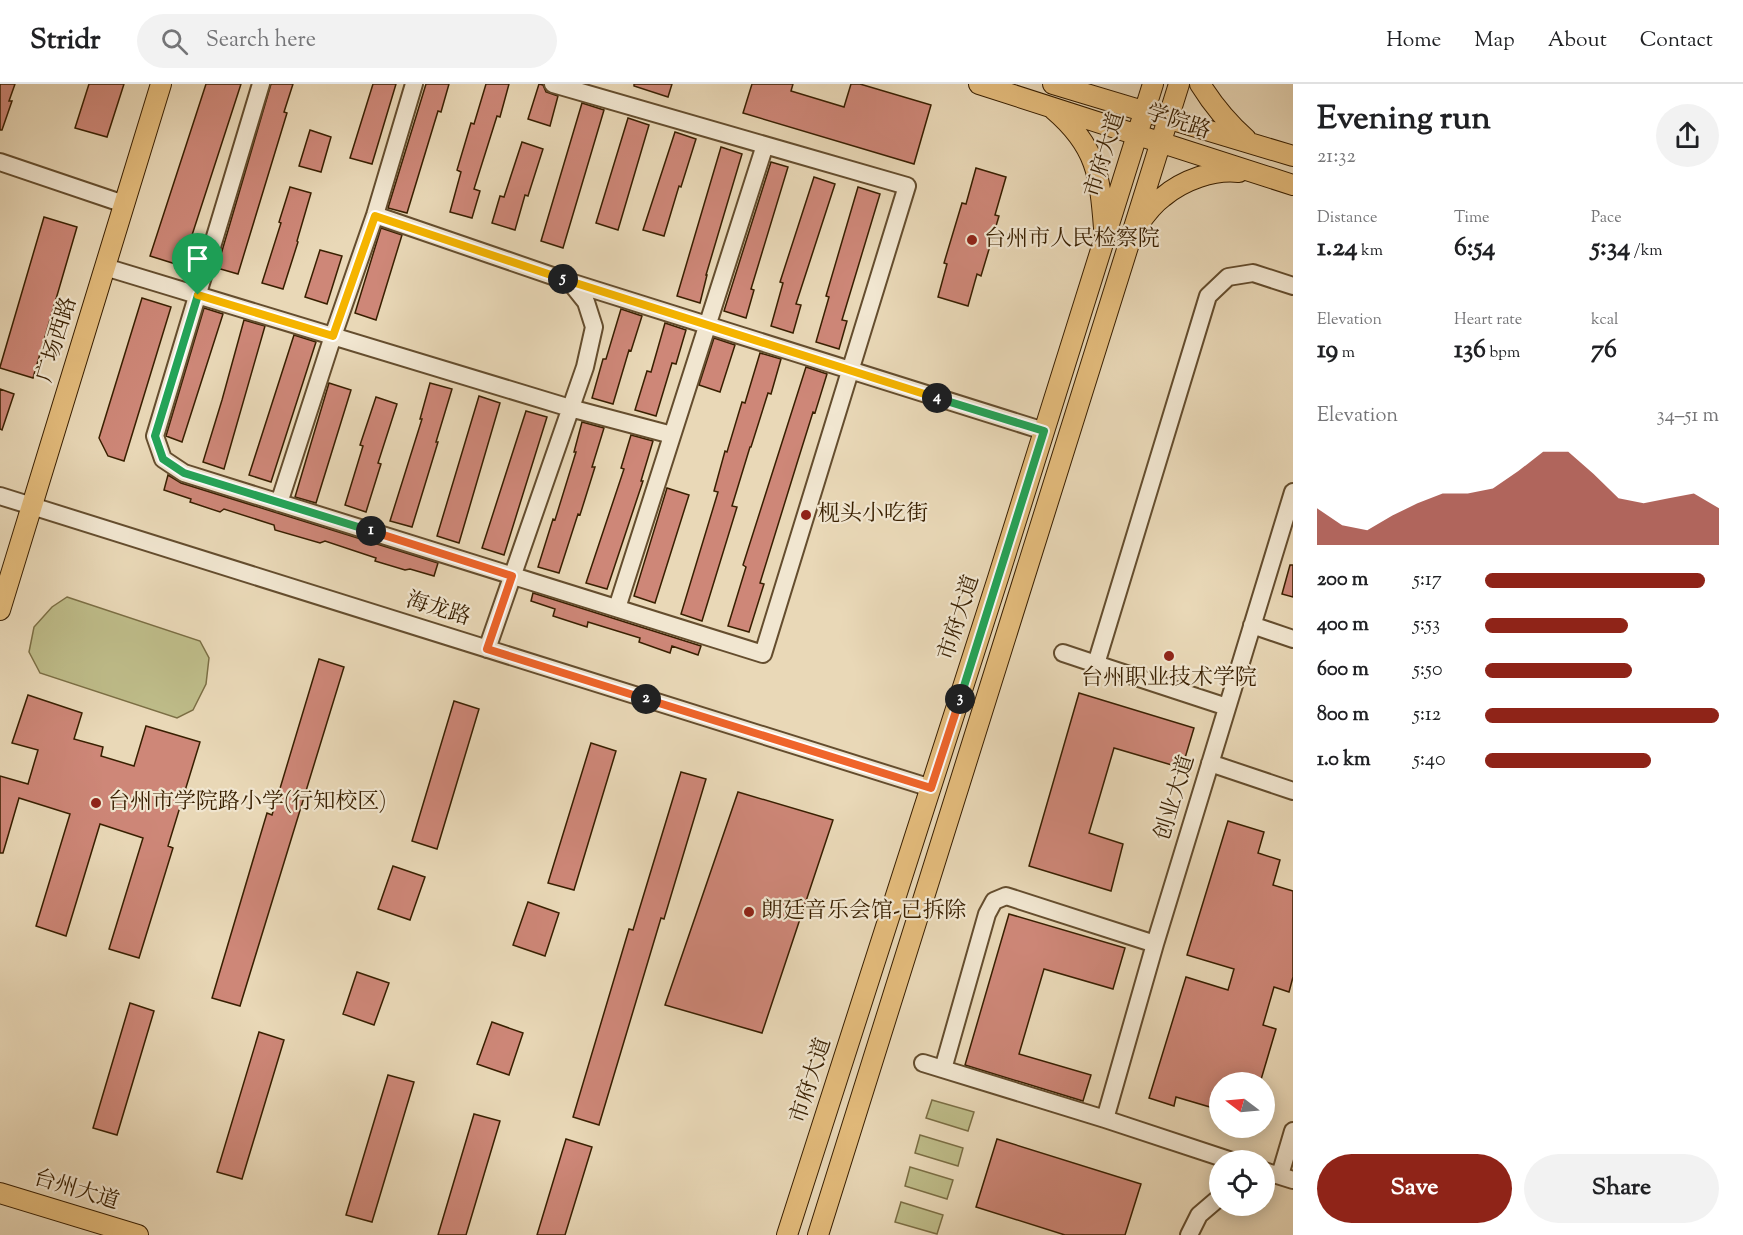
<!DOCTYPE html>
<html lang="en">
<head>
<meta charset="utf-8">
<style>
	:root { --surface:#fff; --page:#f2f2f2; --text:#202124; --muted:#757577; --line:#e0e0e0; --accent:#8f2418 }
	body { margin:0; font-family:"Sorts Mill Goudy","Noto Serif SC",serif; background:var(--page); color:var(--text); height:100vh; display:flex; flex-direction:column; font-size:22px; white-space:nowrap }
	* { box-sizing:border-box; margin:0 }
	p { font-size:20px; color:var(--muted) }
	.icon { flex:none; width:33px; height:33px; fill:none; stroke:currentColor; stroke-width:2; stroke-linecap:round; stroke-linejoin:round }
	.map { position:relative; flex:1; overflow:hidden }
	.details { display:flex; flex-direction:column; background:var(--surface); width:450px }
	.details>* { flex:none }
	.needle { width:39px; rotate:286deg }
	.fabs { position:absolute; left:1209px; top:988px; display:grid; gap:12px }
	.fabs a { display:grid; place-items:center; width:66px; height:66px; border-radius:50%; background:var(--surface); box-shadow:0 3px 15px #0003; font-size:30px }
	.pin { position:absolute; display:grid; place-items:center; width:51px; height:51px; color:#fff; margin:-62px -26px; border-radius:50% 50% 50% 0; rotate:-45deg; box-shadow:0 0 6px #0007 }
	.pin .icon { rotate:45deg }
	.km { position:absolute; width:30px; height:30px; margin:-15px; border-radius:50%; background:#222; color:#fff; font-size:16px; line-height:30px; text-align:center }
	.round { display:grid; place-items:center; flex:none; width:63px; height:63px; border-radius:32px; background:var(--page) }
	.summary { display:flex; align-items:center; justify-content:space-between; height:102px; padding:0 24px }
	h1 { font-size:33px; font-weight:700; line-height:45px }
	.stats { display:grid; grid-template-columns:repeat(3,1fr); gap:9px; height:102px; padding:6px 24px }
	.stats div { display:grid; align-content:center }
	.stats b { font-size:26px; font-weight:700 }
	.stats small { font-size:16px; font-weight:400 }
	.stats p { font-size:16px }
	.chart { height:168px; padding:12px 24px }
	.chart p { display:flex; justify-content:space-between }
	.chart svg { width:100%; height:108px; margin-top:6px; fill:var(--accent); opacity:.7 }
	.button { display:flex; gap:12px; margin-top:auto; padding:12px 24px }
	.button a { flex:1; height:69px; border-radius:36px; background:var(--accent); color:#fff; font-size:24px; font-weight:700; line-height:69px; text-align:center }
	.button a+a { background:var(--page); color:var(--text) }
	ul { padding:0 24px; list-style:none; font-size:20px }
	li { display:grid; grid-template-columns:96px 72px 1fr; align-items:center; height:45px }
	li i { height:15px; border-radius:8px; background:var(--accent) }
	header { display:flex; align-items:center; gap:36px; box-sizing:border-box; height:84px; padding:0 30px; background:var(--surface); border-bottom:2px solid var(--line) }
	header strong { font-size:28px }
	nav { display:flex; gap:33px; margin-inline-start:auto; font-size:21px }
	.search { width:420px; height:54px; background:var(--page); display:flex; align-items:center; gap:15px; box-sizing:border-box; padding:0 21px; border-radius:33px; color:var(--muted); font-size:22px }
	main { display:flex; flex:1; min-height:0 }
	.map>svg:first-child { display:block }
</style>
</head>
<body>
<header>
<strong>Stridr</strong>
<div class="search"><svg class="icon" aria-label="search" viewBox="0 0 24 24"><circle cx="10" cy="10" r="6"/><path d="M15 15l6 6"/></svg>Search here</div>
<nav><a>Home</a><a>Map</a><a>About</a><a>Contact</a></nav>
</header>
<main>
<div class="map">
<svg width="1293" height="1151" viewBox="0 0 1293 1151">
	<rect width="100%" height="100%" fill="#e9d8b7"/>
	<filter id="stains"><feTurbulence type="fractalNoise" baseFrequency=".00333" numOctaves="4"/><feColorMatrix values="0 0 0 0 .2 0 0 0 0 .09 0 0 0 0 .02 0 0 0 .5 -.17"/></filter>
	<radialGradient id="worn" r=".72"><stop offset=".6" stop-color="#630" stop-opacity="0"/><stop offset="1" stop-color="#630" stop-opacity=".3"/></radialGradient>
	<path fill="#bebc89" stroke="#7b6e44" stroke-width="1.5" d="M67,513l133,44 9,17 -3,26 -13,26 -16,8 -137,-45 -11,-21 5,-25 18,-20z
		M932,1016l42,12 -6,19 -42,-13z
		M920,1051l43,13 -5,18 -43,-13z
		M910,1083l43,13 -6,19 -42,-13z
		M901,1118l42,13 -6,19 -42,-12z"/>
	<path fill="#ce8778" stroke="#381f00" stroke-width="1.5" d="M0,0h15l-6,17h3l-10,29h-2z
		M89,0h35l-17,53 -32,-9z
		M206,0h35l-59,182 -32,-10z
		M271,0h22l-9,28 3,1 -49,161 -21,-6z
		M373,0h23l-24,80 -22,-6z
		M426,0h23l-8,28 -3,-1 -31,102 -19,-5z
		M486,0h23l-9,33 -3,-1 -23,73 6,2 -8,27 -22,-6 11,-40 -4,-2 14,-47 3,1z
		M539,0l4,1 3,7 12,4 -8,30 -22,-7z
		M634,0h38l-4,13 -34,-11z
		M752,0h41l-2,7 53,16 7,-23h9l71,21 -17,59 -171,-51z
		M582,19l22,7 -41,138 -22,-7z
		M628,34l21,7 -31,105 -22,-7z
		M310,46l21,7 -10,35 -22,-6z
		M675,48l21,7 -15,48 -2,-1 -15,50 -21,-6z
		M522,58l21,7 -15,47 -3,-1 -10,35 -23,-7 8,-27 4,1z
		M721,63l21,7 -36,121h1l-7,28 -23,-7z
		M771,78l17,5 -37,122 3,1 -8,28 -22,-7z
		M976,84l30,9 -11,38 4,1 -18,60 -4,-2 -9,32 -30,-9 9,-33 -3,-1 18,-60 4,1z
		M814,93l21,7 -39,120 5,1 -8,28 -22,-7 12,-43 -3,-1z
		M290,103l21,6 -14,48 1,1 -15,47 -21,-6 19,-60 -2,-1z
		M858,103l22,7 -38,126 5,1 -8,28 -23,-7 13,-45 -3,-1z
		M44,133l33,10 -44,151 -33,-10v-1z
		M381,144l21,7 -26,85 -21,-7z
		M320,166l22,6 -15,48 -22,-7z
		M142,214l29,9 -47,154 -16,-5 -9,-18z
		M204,224l19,6 -41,128 -16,-6z
		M621,225l21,7 -11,35 -2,-1 -16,54 -21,-6 11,-39h3z
		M244,236l21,6 -41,143 -21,-7 19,-62z
		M665,239l21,7 -10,34 -4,-1 -16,53 -21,-6 12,-39 4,1z
		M294,251l22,7 -45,140 -22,-7z
		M714,254l21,7 -15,47 -21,-7z
		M760,269l21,6 -10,35 -3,-1 -17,54h-1l-18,59 5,1 -35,114 -21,-7 37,-122 -4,-1 11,-40 2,1 15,-50 3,1z
		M806,283l21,7 -12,39 -2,-1 -15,48 -38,123 4,1 -15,48 -21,-6 18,-59 -3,-2z
		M329,299l22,7 -35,113 -21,-6z
		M430,299l22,6 -16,53h2l-26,85 -22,-6 32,-102h-2z
		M0,305l14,5 -12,36 -2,-1z
		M479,312l21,7 -41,140 -22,-7z
		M376,313l21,7 -19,59 3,1 -15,48 -21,-7 18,-59 -3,-1z
		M526,327l21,6 -43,138 -22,-7z
		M582,338l22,6 -12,39h3l-15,48 -2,-1 -19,59 -21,-6 15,-48 2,1 21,-68h-2z
		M631,351l22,6 -12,40h2l-36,108 -21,-6 38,-114 -3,-1z
		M168,391l13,8 257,80 -4,13 -24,-7 -5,1 -30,-9 1,-3 -51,-17 -5,2 -45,-13 -1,-5 -50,-16 -4,3 -30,-10 1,-3 -27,-9z
		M667,404l22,7 -34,108 -21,-7z
		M1290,481h3v32l-11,-3z
		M533,509l168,53 -3,9 -26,-9 -2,7 -31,-11 1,-4 -52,-16 -1,5 -34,-11 2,-7 -24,-8z
		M319,575l25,8 -104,339 -28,-8 55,-185 5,2z
		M1079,609l115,35 -12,40 -68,-20 -25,85 34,11 -12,47 -82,-25z
		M28,611l54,18 -8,26 29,8 -2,9 33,10 12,-40 54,16 -32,104 5,2 -34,110 -30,-9 34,-111 -43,-14 -34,112 -30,-10 34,-112 -51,-16 -16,55h-3v-77l28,8 10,-34 -26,-7z
		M454,617l25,8 -42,140 -25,-8z
		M591,659l25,8 -42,139 -26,-7z
		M681,688l25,7 -42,140 -3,-1 -62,207 -26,-8 56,-188 4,1z
		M738,708l95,28 -71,213 -97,-28z
		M1228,737l36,11 -6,21 22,7 -7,25 20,6v86l-4,15 -15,-5 -11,38 13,4 -16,54h-40v12l-5,-1 -5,13 -34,-10 -2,9 -25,-8 37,-121 42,13 6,-21 -47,-14z
		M393,782l32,11 -15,43 -32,-11z
		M528,818l31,11 -14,43 -32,-11z
		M1009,830l116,34 -12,41 -69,-20 -25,85 72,21 -8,26 -118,-36z
		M357,888l32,11 -15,42 -31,-11z
		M130,919l24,8 -37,124 -24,-7z
		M492,938l31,11 -14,42 -32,-11z
		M259,948l25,8 -42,139 -25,-7z
		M388,991l26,7 -42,140 -26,-7z
		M474,1030l26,7 -34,114h-28z
		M566,1055l26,8 -27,88h-28z
		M997,1055l144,45 -16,51h-60l-89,-28z"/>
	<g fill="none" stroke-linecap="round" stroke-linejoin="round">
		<defs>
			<path id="minor" d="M261,0l-106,352 8,23 21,14 579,181 144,-468 -354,-102
				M0,78l124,42
				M375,131l195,67 474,149
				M105,183l465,141 102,27
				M0,412l931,292
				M279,419l54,-167 42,-121 39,-131
				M617,524l148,-463
				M1252,541l41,14
				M487,565l98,-282 9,-40 -8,-25 -16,-20
				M1063,569l33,11
				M1227,623l-131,-43 112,-368 20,-19 25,-4 40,13
				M1210,679l83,28
				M923,979l182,56 127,42
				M943,985l44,-155 7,-13 12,-5 149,48
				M1105,1035l50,-175 138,-452
				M1264,1087l29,9
				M1280,1091l13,-44
				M1189,1151l10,-20 21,-18"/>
			<path id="major" d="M979,0l314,101
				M1053,0l240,72
				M1200,0c13,21 28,39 46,55
				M1054,26c42,36 46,65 50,118
				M1138,141c7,-10 15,-21 25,-28 20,-17 51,-28 76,-25
				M0,526l161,-526
				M0,1109l138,42
				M787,1151l211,-657 155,-494
				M818,1151l361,-1151"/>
		</defs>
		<use href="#minor" stroke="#644d2e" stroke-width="20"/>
		<use href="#major" stroke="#381f00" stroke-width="22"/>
		<use href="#minor" stroke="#f1e6d0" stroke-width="16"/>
		<use href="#major" stroke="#e4bc7c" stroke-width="20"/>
	</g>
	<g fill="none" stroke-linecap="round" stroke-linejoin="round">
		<defs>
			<path id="split-1" d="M198,211l-43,141 8,23 21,14 187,58"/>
			<path id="split-2" d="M371,447l141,45 -25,73 159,50"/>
			<path id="split-3" d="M646,615l285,89 29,-89"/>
			<path id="split-4" d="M937,314l107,33 -84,268"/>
			<path id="split-5" d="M563,195l374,119"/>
			<path id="split-6" d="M198,211l135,41 42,-120 188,63"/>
		</defs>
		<use href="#split-1" stroke="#fff" stroke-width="12"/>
		<use href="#split-2" stroke="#fff" stroke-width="12"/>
		<use href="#split-3" stroke="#fff" stroke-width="12"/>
		<use href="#split-4" stroke="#fff" stroke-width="12"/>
		<use href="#split-5" stroke="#fff" stroke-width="12"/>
		<use href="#split-6" stroke="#fff" stroke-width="12"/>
		<use href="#split-1" stroke="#22a559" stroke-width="8"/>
		<use href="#split-2" stroke="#f0652b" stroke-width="8"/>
		<use href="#split-3" stroke="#f0652b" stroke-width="8"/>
		<use href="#split-4" stroke="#22a559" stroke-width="8"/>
		<use href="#split-5" stroke="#f5b400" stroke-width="8"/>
		<use href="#split-6" stroke="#f5b400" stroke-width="8"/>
	</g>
	<g fill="#8f2418" stroke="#f1e6d0" stroke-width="2">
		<circle cx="972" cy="156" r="6"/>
		<circle cx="806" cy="431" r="6"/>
		<circle cx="1169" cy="572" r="6"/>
		<circle cx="96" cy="719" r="6"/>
		<circle cx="749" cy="828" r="6"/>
	</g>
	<g text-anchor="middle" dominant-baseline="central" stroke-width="4.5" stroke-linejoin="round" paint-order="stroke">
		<g font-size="22" fill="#381f00" stroke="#f1e6d0">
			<text transform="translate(1178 39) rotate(18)">学院路</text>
			<text transform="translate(1106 71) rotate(-73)">市府大道</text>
			<text transform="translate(58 256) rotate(-73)">广场西路</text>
			<text transform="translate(438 526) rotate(17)">海龙路</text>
			<text transform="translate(960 534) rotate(-72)">市府大道</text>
			<text transform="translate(1176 714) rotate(-73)">创业大道</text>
			<text transform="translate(812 997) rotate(-72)">市府大道</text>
			<text transform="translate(76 1107) rotate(17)">台州大道</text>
		</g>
		<g font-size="22" fill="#381f00" stroke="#f1e6d0" text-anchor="start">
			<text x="984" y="156">台州市人民检察院</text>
			<text x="818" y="431">枧头小吃街</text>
			<text x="1169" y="595" text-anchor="middle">台州职业技术学院</text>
			<text x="108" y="719">台州市学院路小学(行知校区)</text>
			<text x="761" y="828">朗廷音乐会馆-已拆除</text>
		</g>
	</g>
	<rect width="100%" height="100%" filter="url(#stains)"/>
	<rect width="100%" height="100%" fill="url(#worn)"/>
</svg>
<div class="fabs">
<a><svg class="needle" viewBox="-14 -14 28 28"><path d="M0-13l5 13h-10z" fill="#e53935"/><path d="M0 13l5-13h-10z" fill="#757577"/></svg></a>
<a><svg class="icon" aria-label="locate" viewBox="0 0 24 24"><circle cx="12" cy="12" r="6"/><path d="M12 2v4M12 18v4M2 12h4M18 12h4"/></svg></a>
</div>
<div class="pin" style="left:198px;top:211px;background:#1e9e55"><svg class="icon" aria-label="arrive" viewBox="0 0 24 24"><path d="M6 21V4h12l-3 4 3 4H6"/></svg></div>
<b class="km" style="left:371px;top:447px">1</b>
<b class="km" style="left:646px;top:615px">2</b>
<b class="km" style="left:960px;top:615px">3</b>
<b class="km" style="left:937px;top:314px">4</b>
<b class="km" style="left:563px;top:195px">5</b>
</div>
<section class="details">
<div class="summary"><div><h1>Evening run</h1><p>21:32</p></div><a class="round"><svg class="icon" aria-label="share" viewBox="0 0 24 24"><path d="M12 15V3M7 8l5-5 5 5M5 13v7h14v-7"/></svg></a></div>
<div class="stats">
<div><p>Distance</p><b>1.24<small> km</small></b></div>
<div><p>Time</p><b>6:54</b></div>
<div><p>Pace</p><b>5:34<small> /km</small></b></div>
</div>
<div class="stats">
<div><p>Elevation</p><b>19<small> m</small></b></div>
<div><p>Heart rate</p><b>136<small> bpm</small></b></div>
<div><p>kcal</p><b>76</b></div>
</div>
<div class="chart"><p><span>Elevation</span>34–51 m</p>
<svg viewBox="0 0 160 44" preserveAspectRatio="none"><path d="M0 44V29L10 36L20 38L30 32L40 27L50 23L60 23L70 21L80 14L90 6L100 6L110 15L120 25L130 27L140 25L150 23L160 29V44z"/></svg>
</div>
<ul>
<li><b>200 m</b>5:17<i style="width:94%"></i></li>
<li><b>400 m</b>5:53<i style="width:61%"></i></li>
<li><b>600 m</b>5:50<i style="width:63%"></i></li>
<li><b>800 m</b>5:12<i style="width:100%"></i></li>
<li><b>1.0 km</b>5:40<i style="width:71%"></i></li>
</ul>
<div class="button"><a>Save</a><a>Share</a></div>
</section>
</main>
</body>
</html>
